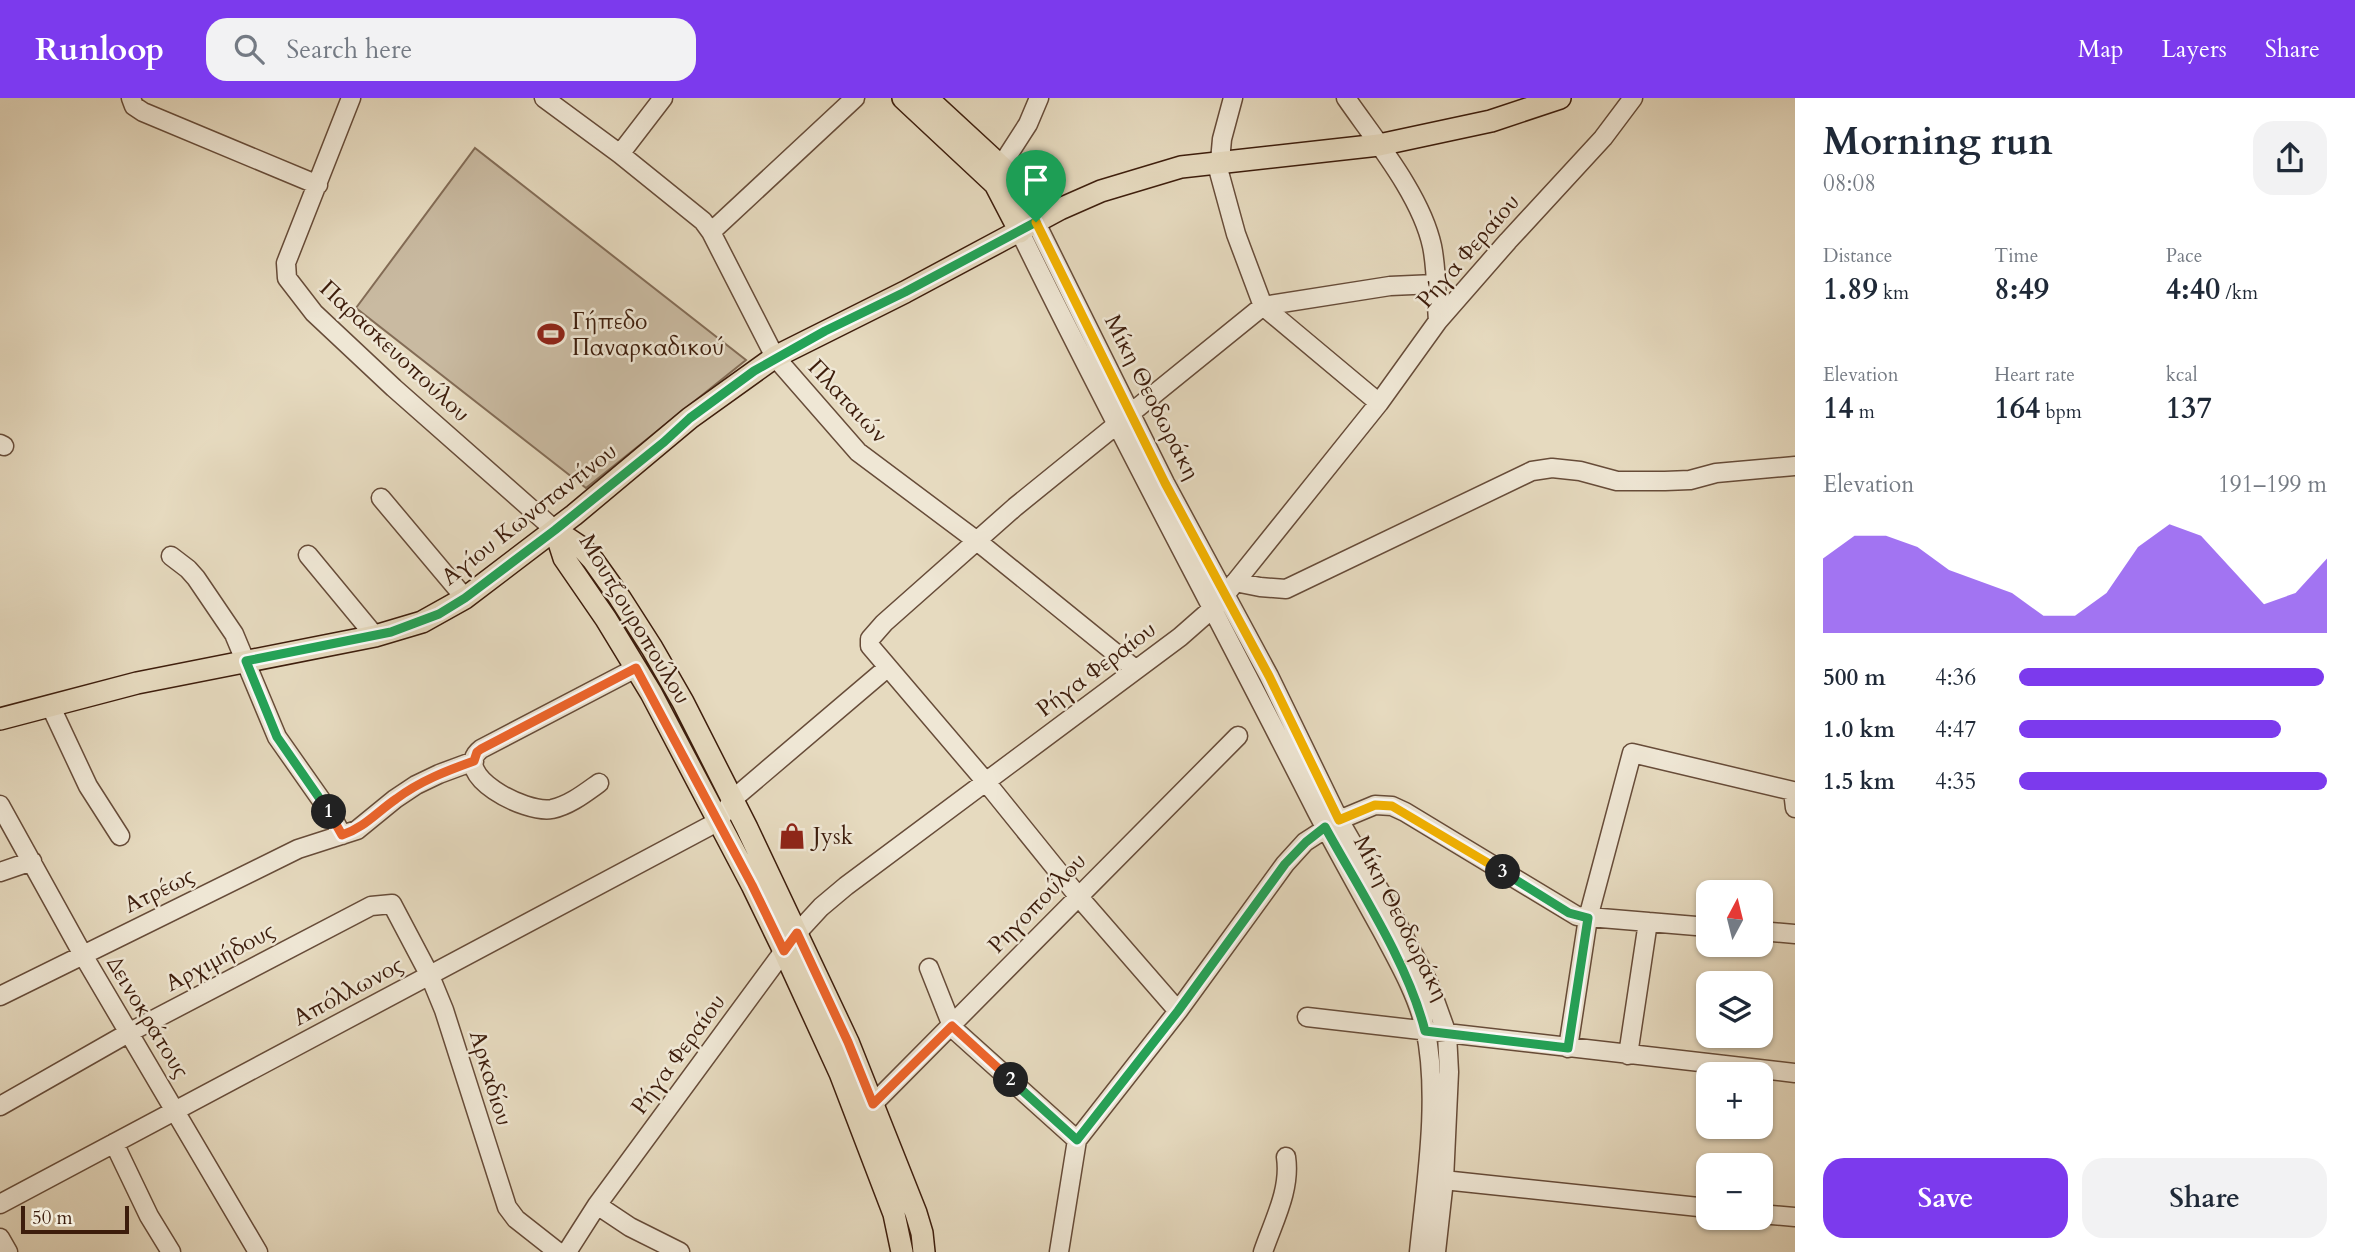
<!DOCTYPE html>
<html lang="en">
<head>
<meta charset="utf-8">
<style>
	:root { --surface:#fff; --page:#f2f2f3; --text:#1f2937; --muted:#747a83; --accent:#7c3aed }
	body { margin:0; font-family:Cardo,serif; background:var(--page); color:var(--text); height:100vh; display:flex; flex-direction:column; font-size:26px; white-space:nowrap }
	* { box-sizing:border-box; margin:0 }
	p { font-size:23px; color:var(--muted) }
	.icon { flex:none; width:38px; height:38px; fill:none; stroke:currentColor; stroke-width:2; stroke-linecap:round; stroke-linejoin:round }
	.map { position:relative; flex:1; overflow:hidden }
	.details { display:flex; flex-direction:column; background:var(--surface); width:560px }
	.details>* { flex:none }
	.needle { width:46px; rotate:7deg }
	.tools { position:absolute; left:1696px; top:782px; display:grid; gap:14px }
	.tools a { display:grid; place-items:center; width:77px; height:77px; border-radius:14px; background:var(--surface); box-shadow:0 2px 5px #0004; font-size:35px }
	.scale { position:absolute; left:21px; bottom:18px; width:108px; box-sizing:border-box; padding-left:7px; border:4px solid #3d1d0c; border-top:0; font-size:19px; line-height:24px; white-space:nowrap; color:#3d1d0c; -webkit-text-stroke:5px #efe7d5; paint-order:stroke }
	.pin { position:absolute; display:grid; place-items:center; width:60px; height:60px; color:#fff; margin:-72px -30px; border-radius:50% 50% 50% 0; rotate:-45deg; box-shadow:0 0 7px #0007 }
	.pin .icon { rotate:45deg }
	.km { position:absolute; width:35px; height:35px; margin:-18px; border-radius:50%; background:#222; color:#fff; font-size:19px; line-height:35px; text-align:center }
	.round { display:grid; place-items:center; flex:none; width:74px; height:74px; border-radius:21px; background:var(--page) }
	.head { display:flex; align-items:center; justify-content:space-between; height:119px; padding:0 28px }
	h1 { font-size:38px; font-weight:700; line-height:52px }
	.stats { display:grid; grid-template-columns:repeat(3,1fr); gap:10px; height:119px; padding:7px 28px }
	.stats div { display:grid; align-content:center }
	.stats b { font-size:30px; font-weight:700 }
	.stats small { font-size:19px; font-weight:400 }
	.stats p { font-size:19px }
	.chart { height:196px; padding:14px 28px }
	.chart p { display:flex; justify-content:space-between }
	.chart svg { width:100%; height:126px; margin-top:7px; fill:var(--accent); opacity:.7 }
	.button { display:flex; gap:14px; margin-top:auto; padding:14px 28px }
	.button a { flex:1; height:80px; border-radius:21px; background:var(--accent); color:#fff; font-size:28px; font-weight:700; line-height:80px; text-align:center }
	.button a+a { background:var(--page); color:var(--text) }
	ul { padding:0 28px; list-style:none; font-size:23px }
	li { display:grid; grid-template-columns:112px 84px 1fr; align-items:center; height:52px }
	li i { height:18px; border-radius:9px; background:var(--accent) }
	header { display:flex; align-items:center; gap:42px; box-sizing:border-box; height:98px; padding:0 35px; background:var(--accent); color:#fff }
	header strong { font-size:33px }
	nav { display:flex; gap:38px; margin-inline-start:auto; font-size:24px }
	.search { width:490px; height:63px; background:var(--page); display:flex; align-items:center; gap:18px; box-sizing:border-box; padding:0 24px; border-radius:21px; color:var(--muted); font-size:26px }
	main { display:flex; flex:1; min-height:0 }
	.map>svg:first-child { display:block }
</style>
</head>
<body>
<header>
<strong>Runloop</strong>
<div class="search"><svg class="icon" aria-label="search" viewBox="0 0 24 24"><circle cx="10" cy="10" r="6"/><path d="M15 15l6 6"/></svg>Search here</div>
<nav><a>Map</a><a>Layers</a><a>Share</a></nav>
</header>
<main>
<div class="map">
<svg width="1795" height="1154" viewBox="0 0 1795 1154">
	<rect width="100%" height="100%" fill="#e6dabf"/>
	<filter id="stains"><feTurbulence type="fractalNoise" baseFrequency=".00286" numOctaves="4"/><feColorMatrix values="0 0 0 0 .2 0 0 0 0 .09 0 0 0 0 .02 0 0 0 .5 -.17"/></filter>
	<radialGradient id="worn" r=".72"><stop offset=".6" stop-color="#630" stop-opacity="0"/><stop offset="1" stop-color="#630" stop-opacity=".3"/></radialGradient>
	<path fill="#c9baa1" stroke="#836c56" stroke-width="2" d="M475,50l271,212 -160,128 -230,-180z"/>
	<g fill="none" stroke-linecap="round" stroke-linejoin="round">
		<defs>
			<path id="minor" d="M131,0l3,8 9,6 175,73
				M351,0l-65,165 1,15 27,35 80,75 161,142
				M544,0l76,56 83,67 8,11 64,125 83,95 119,89 158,128
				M1233,0l-11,41 -3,33 17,62 27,72 116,97
				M1346,0c29,42 75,97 86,148 5,24 4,50 6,75
				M620,56l43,-56
				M1001,68l27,-42 11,-26
				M1036,125l129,260 104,193 70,144 41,71 49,93 18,50 2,38 -5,108 -8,72
				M711,134l144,-134
				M1020,134c95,195 199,386 297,580 21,40 43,79 65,119 16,30 35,63 43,97 15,68 1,155 -6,224
				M0,346l4,2
				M381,400l84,100
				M308,457l67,81
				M171,458l17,13 8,9 38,56 43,103 52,74 13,24
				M1235,484l25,5 26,2 246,-118 20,-3 28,3 37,10h48l25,-1 26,-7 79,-7
				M50,607l38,81 32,50
				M599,685c-14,10 -29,22 -47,26 -27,5 -103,-35 -71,-60l155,-81
				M0,707l83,150 175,297
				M0,774l32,-11
				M1760,833l35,3
				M929,870l23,58 5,6 120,108
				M0,898l298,-147 59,-19 38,-31 21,-14 23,-11 35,-13
				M1178,913l107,-147 20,-22 34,-22 36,-15 17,1 13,6 172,104 131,11
				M1307,919l488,56
				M1568,950l20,-130 44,-165 161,38 2,17
				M1628,957l20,-133
				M873,1006l365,-368
				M0,1008l130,-74 241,-126 21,-2 38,72 14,34 63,197 9,12 42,33
				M114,1045l35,73 22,36
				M1434,1081l274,29
				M0,1106l719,-383 14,-22 154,-131
				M597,1107l33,22 50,25
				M1760,1116l35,3
				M0,1140l8,14
				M567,1154l30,-47 200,-272 24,-26 25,-21 334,-249 33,-29 12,-13 154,-192 59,-82 70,-80 95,-103 30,-40
				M1059,1154l18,-112 101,-129 -100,-115 -92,-114 -116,-136v-7l14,-16 131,-116 248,-201 127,-20 45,-2
				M1263,1154c10,-30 28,-62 23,-95"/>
			<path id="major" d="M903,0l92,86 25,48
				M927,0l78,72 16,24 15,29
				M555,432l27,18 11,12 27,38 32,50 31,54 64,126 101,214 68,171 6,20 2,19
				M555,432l9,28 42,61 45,74 101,192 32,66 56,122 54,141 8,38
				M0,621l137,-36 238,-47 47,-14 43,-24 109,-83 116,-97 85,-61 130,-65 155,-83 41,-18 80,-24 198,-22 112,-24 69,-23"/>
		</defs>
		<use href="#minor" stroke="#674c39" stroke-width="21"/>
		<use href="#major" stroke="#3d1d0c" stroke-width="24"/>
		<use href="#minor" stroke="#efe7d5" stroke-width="18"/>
		<use href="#major" stroke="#e6dabf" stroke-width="21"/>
	</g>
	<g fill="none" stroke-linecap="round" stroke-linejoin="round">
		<defs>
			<path id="split-1" d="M329,714l-52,-75 -31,-76 145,-29 48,-18 26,-16 90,-68 109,-88 26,-24 64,-47 71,-40 80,-39 131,-70"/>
			<path id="split-2" d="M329,714l13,23c22,-7 35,-23 54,-36 24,-18 50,-28 78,-38l3,-9 4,-3 155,-81 116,217 32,66 13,-18 51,109 25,62 79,-78 59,54"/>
			<path id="split-3" d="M1011,982l66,60 101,-129 107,-147 21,-22 19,-15c34,62 83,136 100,204l143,17 20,-130 -19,-5 -66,-41"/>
			<path id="split-4" d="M1036,124l129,261 104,193 70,144 36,-15 17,1 111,66"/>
		</defs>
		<use href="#split-1" stroke="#fff" stroke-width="14"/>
		<use href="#split-2" stroke="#fff" stroke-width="14"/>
		<use href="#split-3" stroke="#fff" stroke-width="14"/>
		<use href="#split-4" stroke="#fff" stroke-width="14"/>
		<use href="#split-1" stroke="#22a559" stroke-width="9"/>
		<use href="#split-2" stroke="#f0652b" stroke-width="9"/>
		<use href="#split-3" stroke="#22a559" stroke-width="9"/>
		<use href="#split-4" stroke="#f5b400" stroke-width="9"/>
	</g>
	<defs>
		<symbol id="stadium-bare" viewBox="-9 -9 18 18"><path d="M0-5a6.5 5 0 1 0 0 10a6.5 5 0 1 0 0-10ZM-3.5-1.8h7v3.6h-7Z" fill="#8f2418" stroke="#efe7d5" stroke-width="2.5" paint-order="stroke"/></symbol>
		<symbol id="shop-bare" viewBox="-9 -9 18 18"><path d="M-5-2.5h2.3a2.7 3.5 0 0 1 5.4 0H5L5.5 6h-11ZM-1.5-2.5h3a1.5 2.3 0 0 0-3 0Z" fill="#8f2418" stroke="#efe7d5" stroke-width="2.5" paint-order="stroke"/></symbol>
	</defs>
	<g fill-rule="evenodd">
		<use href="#stadium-bare" x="532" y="217" width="38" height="38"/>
		<use href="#shop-bare" x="773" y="719" width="38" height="38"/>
	</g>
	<g text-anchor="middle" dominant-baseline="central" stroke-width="5" stroke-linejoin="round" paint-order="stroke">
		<g font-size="23" fill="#3d1d0c" stroke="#efe7d5">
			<text transform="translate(1468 153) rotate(-49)">Ρήγα Φεραίου</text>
			<text transform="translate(395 253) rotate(43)">Παρασκευοπούλου</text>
			<text transform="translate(1152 299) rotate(63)">Μίκη Θεοδωράκη</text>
			<text transform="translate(848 303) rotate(47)">Πλαταιών</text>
			<text transform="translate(529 416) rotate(-38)">Αγίου Κωνσταντίνου</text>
			<text transform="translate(635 521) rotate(59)">Μουτζουροπούλου</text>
			<text transform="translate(1096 571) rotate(-37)">Ρήγα Φεραίου</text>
			<text transform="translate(159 792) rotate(-26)">Ατρέως</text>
			<text transform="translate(1037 805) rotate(-46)">Ρηγοπούλου</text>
			<text transform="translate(1401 820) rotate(63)">Μίκη Θεοδωράκη</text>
			<text transform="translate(220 859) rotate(-28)">Αρχιμήδους</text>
			<text transform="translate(348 893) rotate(-28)">Απόλλωνος</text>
			<text transform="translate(148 919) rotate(59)">Δεινοκράτους</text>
			<text transform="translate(678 956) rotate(-54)">Ρήγα Φεραίου</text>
			<text transform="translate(491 980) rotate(73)">Αρκαδίου</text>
		</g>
		<g font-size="23" fill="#3d1d0c" stroke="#efe7d5" text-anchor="start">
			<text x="572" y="223">Γήπεδο<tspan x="572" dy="26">Παναρκαδικού</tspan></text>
			<text x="813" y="738">Jysk</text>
		</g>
	</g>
	<rect width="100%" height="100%" filter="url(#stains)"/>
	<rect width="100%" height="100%" fill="url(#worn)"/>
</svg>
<div class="tools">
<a><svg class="needle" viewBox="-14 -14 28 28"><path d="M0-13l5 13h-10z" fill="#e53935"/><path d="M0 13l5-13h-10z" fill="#747a83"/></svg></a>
<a><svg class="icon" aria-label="layers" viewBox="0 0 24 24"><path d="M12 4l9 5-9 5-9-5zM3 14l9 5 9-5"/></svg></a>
<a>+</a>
<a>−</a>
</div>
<div class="scale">50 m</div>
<div class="pin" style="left:1036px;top:124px;background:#1e9e55"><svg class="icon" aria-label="arrive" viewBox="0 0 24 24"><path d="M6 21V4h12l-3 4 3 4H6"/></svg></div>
<b class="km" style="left:329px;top:714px">1</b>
<b class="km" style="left:1011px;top:982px">2</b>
<b class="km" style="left:1503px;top:774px">3</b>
</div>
<section class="details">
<div class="head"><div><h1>Morning run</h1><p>08:08</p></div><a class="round"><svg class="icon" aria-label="share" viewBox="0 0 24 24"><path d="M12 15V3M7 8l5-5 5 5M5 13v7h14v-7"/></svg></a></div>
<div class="stats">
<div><p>Distance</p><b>1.89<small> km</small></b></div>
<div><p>Time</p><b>8:49</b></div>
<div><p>Pace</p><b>4:40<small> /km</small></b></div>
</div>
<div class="stats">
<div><p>Elevation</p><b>14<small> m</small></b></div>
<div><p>Heart rate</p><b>164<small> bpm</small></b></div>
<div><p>kcal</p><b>137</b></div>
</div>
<div class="chart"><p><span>Elevation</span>191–199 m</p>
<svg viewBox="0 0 160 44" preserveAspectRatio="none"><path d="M0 44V18L10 10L20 10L30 14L40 22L50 26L60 30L70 38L80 38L90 30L100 14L110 6L120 10L130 22L140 34L150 30L160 18V44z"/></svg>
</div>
<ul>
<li><b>500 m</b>4:36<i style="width:99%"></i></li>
<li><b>1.0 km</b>4:47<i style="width:85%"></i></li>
<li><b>1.5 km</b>4:35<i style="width:100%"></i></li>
</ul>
<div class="button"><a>Save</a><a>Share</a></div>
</section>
</main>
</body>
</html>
